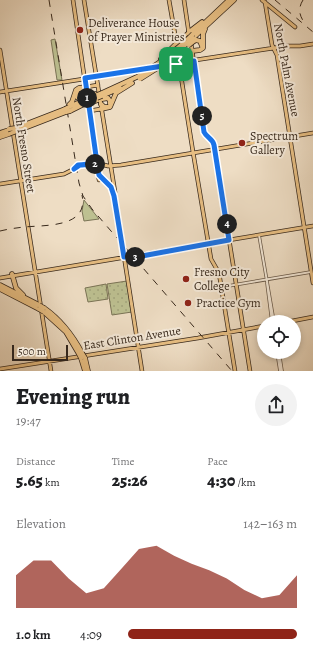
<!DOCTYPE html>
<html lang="en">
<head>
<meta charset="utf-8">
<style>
	:root { --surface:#fff; --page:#f2f2f2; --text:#202124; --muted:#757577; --accent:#8f2418 }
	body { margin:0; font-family:Alegreya,serif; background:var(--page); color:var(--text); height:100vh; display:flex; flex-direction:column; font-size:15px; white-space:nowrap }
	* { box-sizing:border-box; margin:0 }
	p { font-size:13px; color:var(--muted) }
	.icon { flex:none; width:22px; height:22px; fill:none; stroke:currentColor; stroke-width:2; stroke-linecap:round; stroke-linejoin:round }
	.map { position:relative; height:371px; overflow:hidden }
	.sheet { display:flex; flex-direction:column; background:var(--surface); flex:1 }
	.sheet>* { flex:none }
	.controls { position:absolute; left:257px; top:315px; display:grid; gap:8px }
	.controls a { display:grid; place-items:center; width:44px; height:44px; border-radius:50%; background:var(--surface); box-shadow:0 2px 6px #0003; font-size:20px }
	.scale { position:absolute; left:12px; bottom:10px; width:56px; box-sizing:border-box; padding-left:4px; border:2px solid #38291c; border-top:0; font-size:11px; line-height:14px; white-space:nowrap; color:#38291c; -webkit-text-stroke:3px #f4e9d9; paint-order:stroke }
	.pin { position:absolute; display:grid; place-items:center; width:34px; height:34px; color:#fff; margin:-17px; border-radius:8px; box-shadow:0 2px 6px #0006 }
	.km { position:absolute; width:20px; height:20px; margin:-10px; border-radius:50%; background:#222; color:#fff; font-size:11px; line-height:20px; text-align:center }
	.round { display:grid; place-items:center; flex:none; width:42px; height:42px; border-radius:21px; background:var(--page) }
	.head { display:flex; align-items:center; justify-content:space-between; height:68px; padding:0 16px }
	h1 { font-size:22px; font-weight:800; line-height:30px }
	.stats { display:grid; grid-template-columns:repeat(3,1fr); gap:6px; height:68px; padding:4px 16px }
	.stats div { display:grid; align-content:center }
	.stats b { font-size:17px; font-weight:800 }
	.stats small { font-size:11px; font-weight:400 }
	.stats p { font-size:11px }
	.chart { height:112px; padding:8px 16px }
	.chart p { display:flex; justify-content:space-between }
	.chart svg { width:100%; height:72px; margin-top:4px; fill:var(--accent); opacity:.7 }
	ul { padding:0 16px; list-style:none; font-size:13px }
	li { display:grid; grid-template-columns:64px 48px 1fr; align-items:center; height:30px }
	li i { height:10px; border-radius:5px; background:var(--accent) }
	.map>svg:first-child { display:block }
</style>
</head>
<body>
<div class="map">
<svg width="313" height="371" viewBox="0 0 313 371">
	<defs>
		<pattern id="park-dots" width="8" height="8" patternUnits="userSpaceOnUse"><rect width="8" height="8" fill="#bdc091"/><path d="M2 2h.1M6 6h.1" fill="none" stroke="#a3a57c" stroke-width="1.8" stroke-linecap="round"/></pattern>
	</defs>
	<rect width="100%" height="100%" fill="#eeddc4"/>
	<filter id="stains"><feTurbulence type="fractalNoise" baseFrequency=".005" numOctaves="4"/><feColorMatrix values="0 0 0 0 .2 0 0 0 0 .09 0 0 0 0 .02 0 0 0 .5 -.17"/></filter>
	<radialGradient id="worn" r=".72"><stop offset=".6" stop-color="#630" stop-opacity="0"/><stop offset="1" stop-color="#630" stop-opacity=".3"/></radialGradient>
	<path fill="#bdc091" stroke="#7a7456" d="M55,39l7,41h-5l-6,-40z
		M84,200l15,19 -15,2 -2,-10z"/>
	<path fill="url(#park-dots)" stroke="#7a7456" d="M127,281l5,31 -20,3 -5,-31z
		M106,284l2,15 -20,3 -3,-14z"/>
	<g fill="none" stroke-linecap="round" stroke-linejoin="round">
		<defs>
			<path id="minor" d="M259,235l15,87
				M267,283l5,39
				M222,287l89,-15
				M277,352l3,19
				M279,352l3,19"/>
			<path id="major" d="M73,0l25,170c3,10 12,13 16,22l28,179
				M84,0l31,192
				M169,0l8,46
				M184,0l5,34
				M262,0l33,27
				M265,2l7,43 5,10 36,228
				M191,43l13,89c3,6 9,7 10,13l36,226
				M176,44l13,-12
				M0,50l51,321
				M177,51l16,101 18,107 8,14 16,98
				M179,57l13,-6
				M163,65l124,-19h13l13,-2
				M86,87l12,-2
				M0,92l148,-23
				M89,111l12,-2
				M73,169l5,-4 19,-2 11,3 13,-1 192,-32
				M98,174l1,6
				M0,184l64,-10 10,-5
				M0,278l313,-52
				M287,322l26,-5
				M0,369l198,-31 66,-12"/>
			<path id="highway" d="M189,32l13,-10
				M193,34l36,-34
				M193,38l41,-38
				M194,41l2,-1 4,1 2,5
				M180,46l8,-7
				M180,50l8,-8
				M192,51l8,-1 3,-2v-14l2,-5
				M161,59l15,-15
				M164,59l11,-9
				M167,62l8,-8
				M79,89h4l3,4
				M77,91l-1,3 1,3 3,2 4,-1
				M102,93l37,-17
				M89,96l7,-2
				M102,96l18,-8
				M102,99l6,-1 2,3v3
				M90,103l8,-3
				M101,104l3,3h4
				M69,105l3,-3 4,-12 3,-2 7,-1
				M69,107l15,-7
				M101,109l9,-2 6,-14 16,-10
				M70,111l14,-7
				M16,128l49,-19
				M17,131l49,-19
				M0,133l9,-3
				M0,137l9,-3
				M12,274l4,14 7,7
				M0,285l39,20
				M0,289l39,20
				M44,308c17,12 28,26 38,45
				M44,312l22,20 13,22
				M81,358l4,13
				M85,358l3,13"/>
		</defs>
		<use href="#minor" stroke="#665646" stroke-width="3.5"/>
		<use href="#major" stroke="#38291c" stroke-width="4.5"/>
		<use href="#highway" stroke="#38291c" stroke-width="5.5"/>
		<use href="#minor" stroke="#f4e9d9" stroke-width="2"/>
		<use href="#major" stroke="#e7be82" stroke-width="3"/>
		<use href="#highway" stroke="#e7be82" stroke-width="4"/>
		<path stroke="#38291c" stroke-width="1" stroke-dasharray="7 7" stroke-linecap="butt" d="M49,0l30,183 4,13 9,13 140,162
			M275,0l38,32
			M303,0c-5,8 -4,15 1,22
			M0,231c8,-2 16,-3 24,-4 21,-2 65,1 58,-32"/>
		<defs>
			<path id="highway-bridge" d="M188,39l5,-5
				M188,42l5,-4
				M189,45l5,-4
				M175,50l5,-4
				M175,54l5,-4
				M139,76l24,-16
				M140,79l27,-17
				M97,95l5,-2
				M97,98l5,-2
				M84,100l6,-2
				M84,104l6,-3
				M65,109l4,-2
				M66,112l4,-1
				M9,129l7,-1
				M9,134l8,-3
				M39,305l5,3
				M39,309l5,3
				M82,353l3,5
				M79,354l2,4"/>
		</defs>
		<use href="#highway-bridge" stroke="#38291c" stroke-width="5.5" stroke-linecap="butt"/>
		<use href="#highway-bridge" stroke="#e7be82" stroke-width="4"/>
	</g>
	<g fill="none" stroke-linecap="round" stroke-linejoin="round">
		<defs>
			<path id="route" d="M176,64l-91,14 12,85 -17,2 -6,4 4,-4c6,0 13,-1 19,-1l2,11 12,12 3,9 10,61 18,-1 87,-16 -15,-95c-1,-6 -7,-7 -10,-13l-10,-71 -18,3"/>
		</defs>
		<use href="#route" stroke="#fff" stroke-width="8"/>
		<use href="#route" stroke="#1a73e8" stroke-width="5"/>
	</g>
	<g fill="#8f2418" stroke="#f4e9d9" stroke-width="1.5">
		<circle cx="80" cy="30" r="4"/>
		<circle cx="242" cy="143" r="4"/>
		<circle cx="186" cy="279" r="4"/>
		<circle cx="188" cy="303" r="4"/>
	</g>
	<g text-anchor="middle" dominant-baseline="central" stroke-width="4" stroke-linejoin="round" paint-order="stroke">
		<g font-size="12" fill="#38291c" stroke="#f4e9d9" text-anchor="start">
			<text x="88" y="23">Deliverance House<tspan x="88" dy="14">of Prayer Ministries</tspan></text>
			<text x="250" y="136">Spectrum<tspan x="250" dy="14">Gallery</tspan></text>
			<text x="194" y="272">Fresno City<tspan x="194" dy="14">College</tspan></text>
			<text x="196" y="303">Practice Gym</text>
		</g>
		<g font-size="12" fill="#38291c" stroke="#f4e9d9">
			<text transform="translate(287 70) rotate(79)">North Palm Avenue</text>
			<text transform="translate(24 145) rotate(81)">North Fresno Street</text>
			<text transform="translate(132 338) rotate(-9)">East Clinton Avenue</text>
		</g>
	</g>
	<rect width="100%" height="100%" filter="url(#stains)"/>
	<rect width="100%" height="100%" fill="url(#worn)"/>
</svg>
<div class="controls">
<a><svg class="icon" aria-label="locate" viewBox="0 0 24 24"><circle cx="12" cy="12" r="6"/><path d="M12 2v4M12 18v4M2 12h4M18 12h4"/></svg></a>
</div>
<div class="scale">500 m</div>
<div class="pin" style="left:176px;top:64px;background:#1e9e55"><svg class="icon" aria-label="arrive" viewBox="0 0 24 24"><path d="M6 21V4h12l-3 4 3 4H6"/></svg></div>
<b class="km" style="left:87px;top:98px">1</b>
<b class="km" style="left:95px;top:164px">2</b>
<b class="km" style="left:135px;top:257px">3</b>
<b class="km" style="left:227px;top:224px">4</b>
<b class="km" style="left:202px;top:116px">5</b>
</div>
<section class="sheet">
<div class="head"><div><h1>Evening run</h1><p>19:47</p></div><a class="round"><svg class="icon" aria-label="share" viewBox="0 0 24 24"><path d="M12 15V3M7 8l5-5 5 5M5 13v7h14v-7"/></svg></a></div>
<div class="stats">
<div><p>Distance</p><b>5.65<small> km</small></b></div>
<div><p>Time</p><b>25:26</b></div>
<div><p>Pace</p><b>4:30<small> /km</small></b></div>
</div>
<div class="chart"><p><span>Elevation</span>142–163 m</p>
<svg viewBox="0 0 160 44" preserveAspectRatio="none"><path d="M0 44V24L10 15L20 15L30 26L40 35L50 32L60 20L70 8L80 6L90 12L100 17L110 21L120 26L130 33L140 38L150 36L160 24V44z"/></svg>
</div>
<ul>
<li><b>1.0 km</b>4:09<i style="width:100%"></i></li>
</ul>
</section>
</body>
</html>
